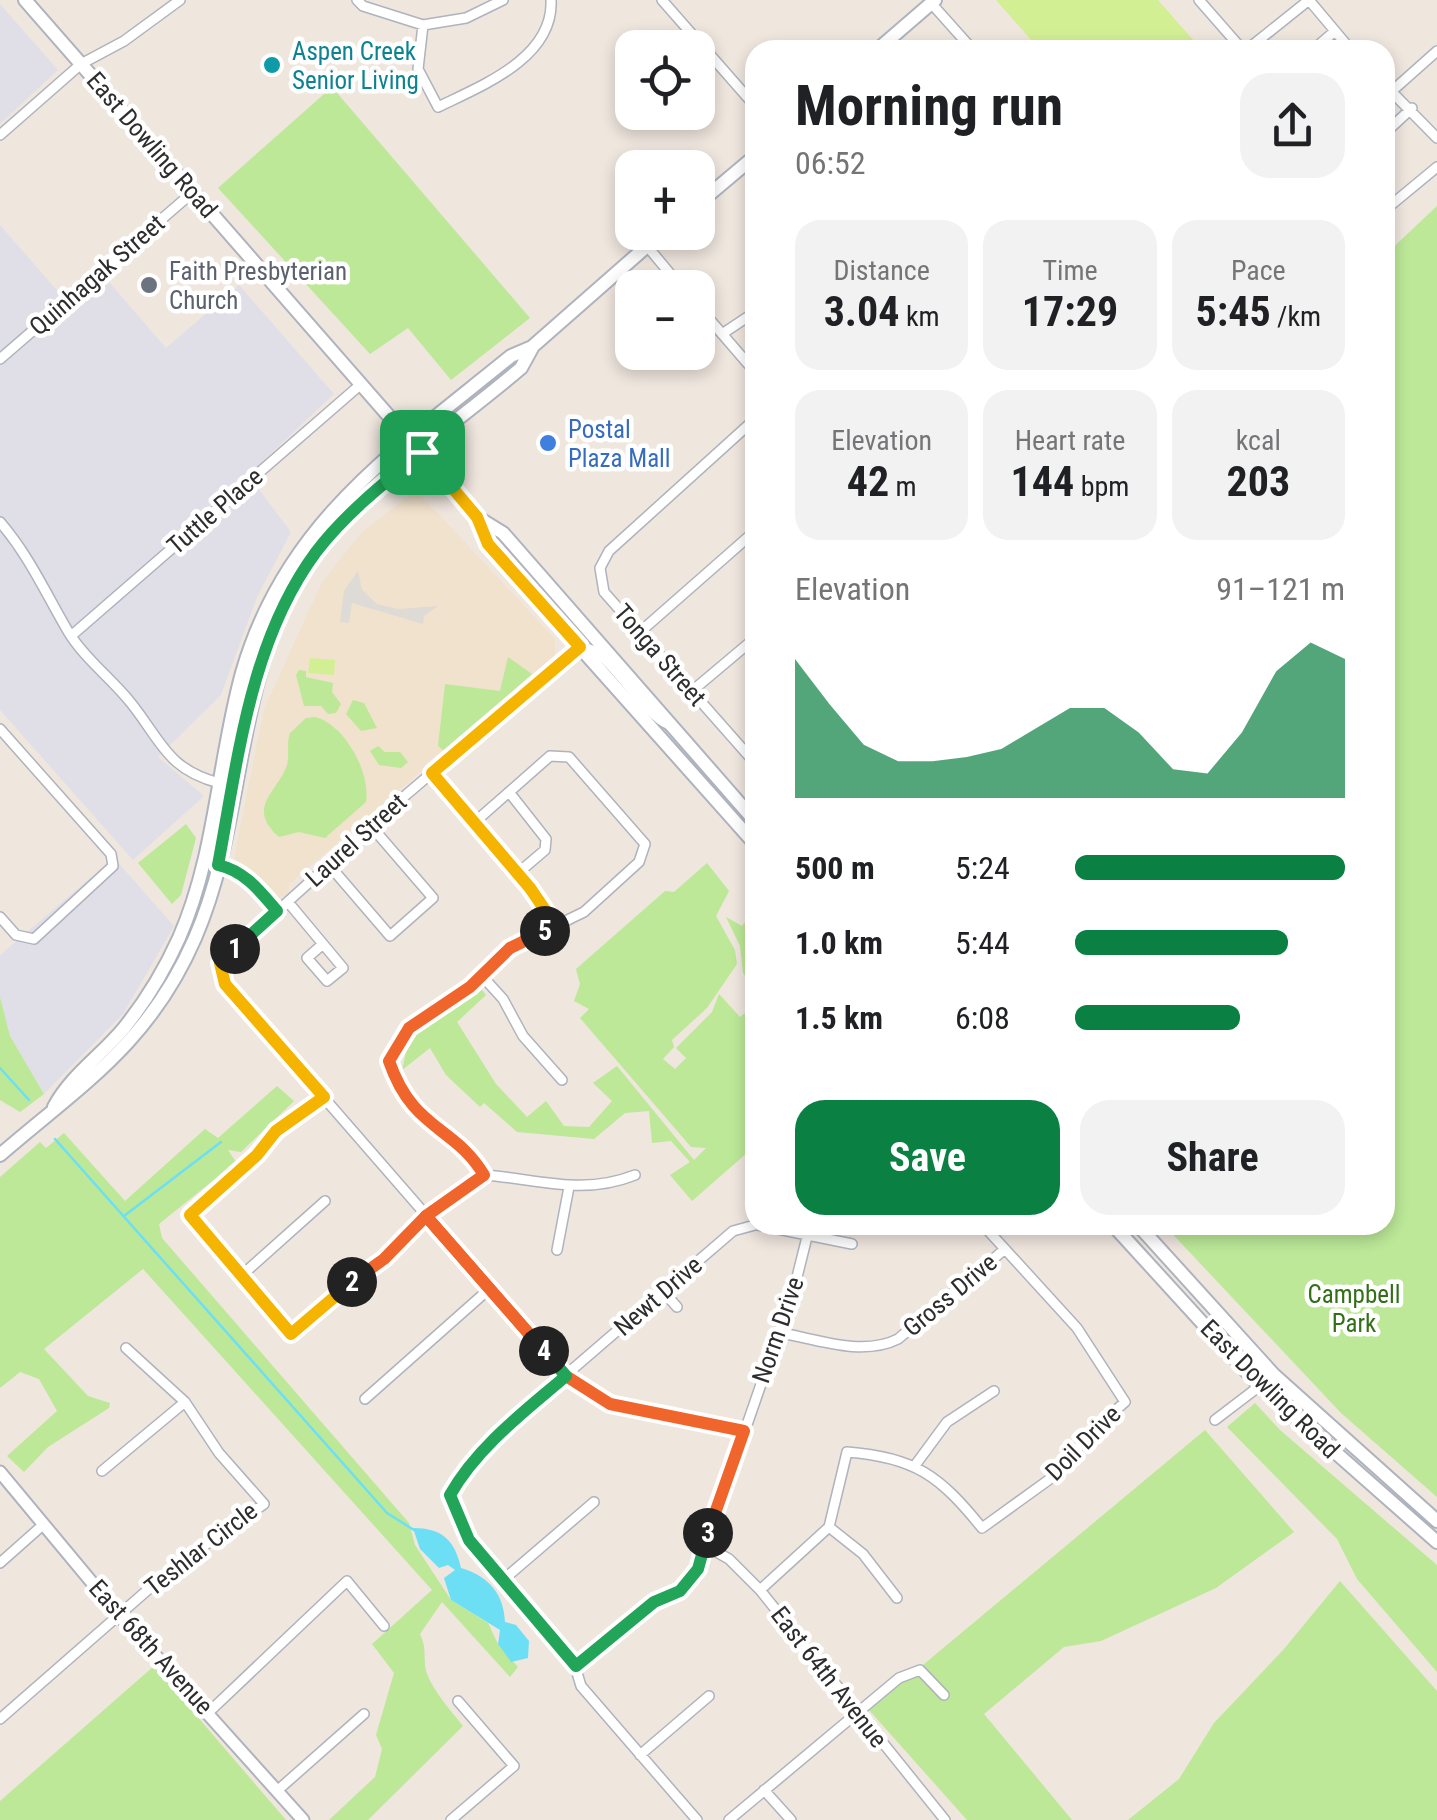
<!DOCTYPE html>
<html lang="en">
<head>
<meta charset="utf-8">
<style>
	:root { --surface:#fff; --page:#f2f2f2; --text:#202124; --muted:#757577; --accent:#0b8043 }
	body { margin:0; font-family:"Roboto Condensed",sans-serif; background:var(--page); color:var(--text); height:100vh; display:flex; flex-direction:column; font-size:38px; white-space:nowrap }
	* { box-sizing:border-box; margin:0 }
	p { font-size:32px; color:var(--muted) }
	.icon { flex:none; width:55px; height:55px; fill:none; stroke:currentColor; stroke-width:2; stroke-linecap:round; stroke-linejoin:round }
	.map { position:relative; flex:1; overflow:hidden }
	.side { position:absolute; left:745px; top:40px; width:650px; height:1195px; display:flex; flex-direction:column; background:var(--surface); border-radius:30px; box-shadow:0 5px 15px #0003 }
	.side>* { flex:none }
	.buttons { position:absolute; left:615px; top:30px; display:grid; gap:20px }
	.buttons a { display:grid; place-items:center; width:100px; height:100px; border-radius:20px; background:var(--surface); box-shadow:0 5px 15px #0003; font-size:50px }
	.pin { position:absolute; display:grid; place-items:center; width:85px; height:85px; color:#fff; margin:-42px; border-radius:20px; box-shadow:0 5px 15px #0006 }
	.km { position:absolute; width:50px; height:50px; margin:-25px; border-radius:50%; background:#222; color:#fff; font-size:28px; line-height:50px; text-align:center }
	.round { display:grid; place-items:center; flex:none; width:105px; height:105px; border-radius:30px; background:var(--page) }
	.headline { display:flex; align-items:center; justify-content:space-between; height:170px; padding:0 50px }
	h1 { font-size:55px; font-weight:700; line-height:75px }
	.stats { display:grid; grid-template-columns:repeat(3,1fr); gap:15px; height:170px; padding:10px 50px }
	.stats div { display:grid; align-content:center; border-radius:25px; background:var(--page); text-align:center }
	.stats b { font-size:42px; font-weight:700 }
	.stats small { font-size:28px; font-weight:400 }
	.stats p { font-size:28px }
	.chart { height:280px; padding:20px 50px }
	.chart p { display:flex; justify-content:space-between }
	.chart svg { width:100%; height:180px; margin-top:10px; fill:var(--accent); opacity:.7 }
	.primary-button { display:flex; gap:20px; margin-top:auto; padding:20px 50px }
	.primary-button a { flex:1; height:115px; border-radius:30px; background:var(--accent); color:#fff; font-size:40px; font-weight:700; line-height:115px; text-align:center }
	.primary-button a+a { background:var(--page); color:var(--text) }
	ul { padding:0 50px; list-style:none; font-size:32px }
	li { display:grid; grid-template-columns:160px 120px 1fr; align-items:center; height:75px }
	li i { height:25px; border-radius:12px; background:var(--accent) }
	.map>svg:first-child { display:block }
</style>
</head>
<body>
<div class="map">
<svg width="1437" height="1820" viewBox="0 0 1437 1820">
	<rect width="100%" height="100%" fill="#efe6de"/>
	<path fill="#e0dfe7" d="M0,4l58,66 -58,54z
		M0,225l74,85 35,-28 57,66 73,-63 95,109 -86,81 43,57 -34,65 -36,98 -63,62 46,39 -71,64 -133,-150z
		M114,858l60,68 -51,88 -79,80 -34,-58 -10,-39v-42z"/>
	<path fill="#f1e2cd" d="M416,490l139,149v18l-266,227v11l-11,3 -44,-40 30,-149 58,-127 39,-49z"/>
	<path fill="#bce898" d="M332,87l198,231 -79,62 -43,-52 -38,26 -152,-166z
		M1437,206v1291l-96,-84 -177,-188h221v-970z
		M508,657l24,17 -88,77 -6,-5 7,-62 55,7z
		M299,670l7,1v6l27,6 -1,9 9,12 -5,9 -8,1 -7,-8h-17l-8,-31z
		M353,700l11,3 13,25 -16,3 -15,-17z
		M315,717c29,7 56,55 51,85l-41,36 -26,-6 -20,5c-34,-30 -1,-45 8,-72 3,-11 -1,-21 3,-32l16,-15z
		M378,746l7,6h15l8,10 -7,6 -22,-3 -9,-14z
		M186,824l10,14 -15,57 -9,9 -34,-41z
		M707,863l22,28 -13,25 19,34 2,14 -30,44 -35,32 2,7 -11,12 12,10 11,-11 -10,-10 36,-36 7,-18 21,23 15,-12v141l-63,55 -22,-26 20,-13 -19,-21 -19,2 -3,-32 -24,2 -31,26 -77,-7 -33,-29 -4,4 -34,-32 -16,-27 -28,22 7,-32 14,-15 59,-33 4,5 -29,27 39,62 31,33 19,-16 18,25 25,1 23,-26 -19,-18 24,-17 77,94 12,-12 -15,-1 -111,-129 9,-9 -15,-8 6,-17 -4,-15 89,-78 9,1z
		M755,909v78l-12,-14 -3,-27 -14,-29 16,9z
		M0,997l10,39 34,58 -24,18 -20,-12z
		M277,1086l17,15 -53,51 -13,-2 8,12 -77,62 3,14 247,285 6,22 36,55 37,23 10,21 20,23 -8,10 -68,-75 -22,32c6,13 4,18 5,31 1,18 27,47 38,61l-95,94h-39l46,-43 7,-28 -6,-14 18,-62 -22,-29 60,-54 -289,-321 -99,80 44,47 22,7 -1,5 -61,39 -24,25 -17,-16 50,-45 -18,-32 -19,-7 -20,16v-211l40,-35 6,6 18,-15 61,68 80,-72 13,9z
		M1255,1403l25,27 157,135v107l-80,-93 -20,-40 -110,-112z
		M1205,1430l89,102 -78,56 -115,53 -37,6 -80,67 88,106h-105l-98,-110z
		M1340,1581l97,110v129h-309l51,-41 35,-56 70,-74z
		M154,1666l132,154h-286v-19z"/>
	<path fill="#d2ef94" d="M996,0h162l44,50h-162z
		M310,658l25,2 -1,15 -26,-2z"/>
	<path fill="#dedad6" d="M358,571l4,19 15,14 21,5 40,-3 -14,10 -1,8 -71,-21 -3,20 -9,-1 4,-31z"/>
	<path fill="#6ddff5" d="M413,1528c30,0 42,13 48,40 30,9 43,28 44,54l11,3 13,16 -1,17 -17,4 -13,-18 2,-14 -49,-30 -7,-22 11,-8 -7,-5 -9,3 -19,-19z"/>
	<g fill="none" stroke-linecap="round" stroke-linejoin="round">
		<path stroke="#6ddff5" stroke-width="2.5" d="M0,1068l29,32
			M55,1139l332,374 27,17
			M124,1216l97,-74"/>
		<defs>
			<path id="minor" d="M357,0l6,6 60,19
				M503,0l-37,18 -43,7 -5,44 20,38c43,-21 116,-49 113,-107
				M662,0l93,106
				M1199,0l42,48h8l60,-48 42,50
				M931,3l42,47
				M1313,50l22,-19
				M1385,85l52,53
				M1392,91l45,-40
				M1385,133l27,-25
				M0,135l81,-71 43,-23 56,-41
				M1385,210l52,-43
				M647,246l35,42
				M698,306l57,66
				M722,334l33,-22
				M0,359l193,-167
				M755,419l-146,132 -9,17 4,24 151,171
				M0,522c30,35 46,72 69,111 16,26 43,46 62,70 31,39 36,66 88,80
				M640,632l115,-101
				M71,636l289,-251
				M692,691l63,-53
				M669,725c-31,-14 -60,-79 -89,-78l-173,147 -187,169 5,21 341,392 44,29 134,26
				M0,729l111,125 2,12 -79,73 -18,-4 -16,-18
				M432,773l98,115 26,37
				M509,792l37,47 -1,11 -27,23
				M476,821l74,-65 19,1 76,87 -6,18 -55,50 -74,36 -40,39 -61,41 -20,33c24,70 65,64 95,114
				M204,861l28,7 45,43
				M329,865l61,71 43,-38 -62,-72
				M288,902l55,66 -16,13 -20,-23 16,-14
				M483,977l20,22 20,37 39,44
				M324,1097l-48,34 -19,24 -67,60 101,119 93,-75 42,-42 58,-42c55,4 98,21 151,0
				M758,1225l94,19
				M557,1250l12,-63
				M241,1276l84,-75
				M663,1291l14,16
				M777,1332c39,7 85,25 121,7l107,-90
				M365,1399l123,-109
				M1215,1420l59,-45
				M916,1464l31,-42 47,-31
				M102,1471l83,-69
				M829,1527l34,27 34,44
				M704,1545l25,14 31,31 185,230
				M0,1563l44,-39
				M503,1580l91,-78
				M760,1590l69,-63 18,-75c68,5 93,24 135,76l72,-52 37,-44 34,-30 -48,-74 -94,-103
				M575,1666l79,-64 26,-11 17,-22 97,-280 16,-64
				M209,1712l138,-131 37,45
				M0,1719l175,-153 89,-62 -45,-51 -34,-51 -59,-54
				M640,1755l69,-59
				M278,1790l86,-76
				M764,1790l27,30
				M451,1820l63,-54 -56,-65
				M697,1820l-116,-134 -6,-20 -106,-126 -18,-45 10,-20 56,-58 216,-186 22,-6
				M729,1820l170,-142 21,-8 24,25"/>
			<path id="tertiary" d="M0,1472l119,143 184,205"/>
			<path id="secondary" d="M25,0l452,517 26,16 252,288
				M877,50l58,-50
				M698,204l57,-48
				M478,519l10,25 267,300
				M54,1107c17,-32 47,-51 70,-79 21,-26 41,-59 55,-90 37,-84 39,-178 63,-265 43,-151 154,-223 269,-317l21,-9 131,-115
				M0,1155c81,-70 149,-111 195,-217 51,-117 38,-250 106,-362 51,-85 146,-145 220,-208l11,-20
				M1113,1225l146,160 178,157
				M1138,1225l136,150 163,146"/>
		</defs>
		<use href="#minor" stroke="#aeb3bd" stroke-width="12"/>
		<use href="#tertiary" stroke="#aeb3bd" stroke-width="15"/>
		<use href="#secondary" stroke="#aeb3bd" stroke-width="16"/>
		<use href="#minor" stroke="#fff" stroke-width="9"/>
		<use href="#tertiary" stroke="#fff" stroke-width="11"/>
		<use href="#secondary" stroke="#fff" stroke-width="12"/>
	</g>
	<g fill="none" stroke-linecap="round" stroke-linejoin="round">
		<defs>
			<path id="split-1" d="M235,949l42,-38c-17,-20 -32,-40 -59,-46 20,-106 32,-224 98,-313 29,-38 68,-69 106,-100"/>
			<path id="split-2" d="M235,949l-15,14 5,21 99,113 -48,34 -19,24 -67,60 101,119 61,-52"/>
			<path id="split-3" d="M352,1282l32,-23 42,-43 140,160 44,28 134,27 -36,102"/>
			<path id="split-4" d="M544,1351l22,25c-41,35 -89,71 -116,119l19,45 107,126 78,-64 26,-11 18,-22 10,-36"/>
			<path id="split-5" d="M544,1351l-118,-135 58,-41c-30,-50 -71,-44 -95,-114l20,-33 61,-41 40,-39 35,-17"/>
			<path id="split-6" d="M422,452l55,65 11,27 92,103 -148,126 98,115 26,38 -11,5"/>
		</defs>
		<use href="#split-1" stroke="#fff" stroke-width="20"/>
		<use href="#split-2" stroke="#fff" stroke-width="20"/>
		<use href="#split-3" stroke="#fff" stroke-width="20"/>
		<use href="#split-4" stroke="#fff" stroke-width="20"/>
		<use href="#split-5" stroke="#fff" stroke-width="20"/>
		<use href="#split-6" stroke="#fff" stroke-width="20"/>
		<use href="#split-1" stroke="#22a559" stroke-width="12"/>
		<use href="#split-2" stroke="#f5b400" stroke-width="12"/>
		<use href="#split-3" stroke="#f0652b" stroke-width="12"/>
		<use href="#split-4" stroke="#22a559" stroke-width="12"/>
		<use href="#split-5" stroke="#f0652b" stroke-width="12"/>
		<use href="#split-6" stroke="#f5b400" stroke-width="12"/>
	</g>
	<circle fill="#0f9aa8" stroke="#fff" stroke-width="4" cx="272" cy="65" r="10"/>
	<circle fill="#6b7280" stroke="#fff" stroke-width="4" cx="149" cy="285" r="10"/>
	<circle fill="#3f7fe0" stroke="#fff" stroke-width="4" cx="548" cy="443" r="10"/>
	<g text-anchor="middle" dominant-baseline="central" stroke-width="9" stroke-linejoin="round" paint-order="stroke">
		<g font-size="25" fill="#0d838f" stroke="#fff" text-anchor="start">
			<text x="292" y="51">Aspen Creek<tspan x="292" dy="29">Senior Living</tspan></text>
		</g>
		<g font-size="25" fill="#2d2d2d" stroke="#fff">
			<text transform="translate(152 145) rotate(49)">East Dowling Road</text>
			<text transform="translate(97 275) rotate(-41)">Quinhagak Street</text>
			<text transform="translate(215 511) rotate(-41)">Tuttle Place</text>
			<text transform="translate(660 655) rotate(49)">Tonga Street</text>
			<text transform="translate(356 840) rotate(-42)">Laurel Street</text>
			<text transform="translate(950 1295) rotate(-40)">Gross Drive</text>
			<text transform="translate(658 1296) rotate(-41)">Newt Drive</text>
			<text transform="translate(778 1330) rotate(-71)">Norm Drive</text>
			<text transform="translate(1270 1389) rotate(45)">East Dowling Road</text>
			<text transform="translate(1083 1443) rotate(-45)">Doil Drive</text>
			<text transform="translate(201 1549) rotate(-38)">Teshlar Circle</text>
			<text transform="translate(151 1647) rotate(48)">East 68th Avenue</text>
			<text transform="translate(829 1677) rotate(52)">East 64th Avenue</text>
		</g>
		<g font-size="25" fill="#5b616d" stroke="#fff" text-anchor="start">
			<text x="169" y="271">Faith Presbyterian<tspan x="169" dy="29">Church</tspan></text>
		</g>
		<g font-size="25" fill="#366cbe" stroke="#fff" text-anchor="start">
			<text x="568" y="429">Postal<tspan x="568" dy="29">Plaza Mall</tspan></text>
		</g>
		<g font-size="25" fill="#326f17" stroke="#fff">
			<text x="1354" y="1294">Campbell<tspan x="1354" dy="29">Park</tspan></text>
		</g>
	</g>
</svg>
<div class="buttons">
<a><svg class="icon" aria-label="locate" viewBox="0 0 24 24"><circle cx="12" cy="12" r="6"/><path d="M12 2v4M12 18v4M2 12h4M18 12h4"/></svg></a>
<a>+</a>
<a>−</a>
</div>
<div class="pin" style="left:422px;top:452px;background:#1e9e55"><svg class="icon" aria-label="arrive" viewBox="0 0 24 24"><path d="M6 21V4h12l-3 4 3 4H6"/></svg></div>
<b class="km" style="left:235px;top:949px">1</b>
<b class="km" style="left:352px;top:1282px">2</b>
<b class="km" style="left:708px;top:1533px">3</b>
<b class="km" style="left:544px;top:1351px">4</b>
<b class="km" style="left:545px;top:931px">5</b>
<section class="side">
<div class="headline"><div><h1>Morning run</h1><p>06:52</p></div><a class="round"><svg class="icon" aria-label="share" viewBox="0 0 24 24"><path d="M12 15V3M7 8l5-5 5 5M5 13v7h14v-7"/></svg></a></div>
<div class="stats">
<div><p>Distance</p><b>3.04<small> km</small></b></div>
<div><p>Time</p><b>17:29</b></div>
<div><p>Pace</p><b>5:45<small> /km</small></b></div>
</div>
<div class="stats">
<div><p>Elevation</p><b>42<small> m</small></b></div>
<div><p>Heart rate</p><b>144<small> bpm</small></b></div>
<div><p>kcal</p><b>203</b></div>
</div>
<div class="chart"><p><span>Elevation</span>91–121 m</p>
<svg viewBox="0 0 160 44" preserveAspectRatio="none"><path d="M0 44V10L10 21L20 31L30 35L40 35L50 34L60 32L70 27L80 22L90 22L100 28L110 37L120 38L130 28L140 13L150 6L160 10V44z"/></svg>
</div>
<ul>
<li><b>500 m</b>5:24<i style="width:100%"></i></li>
<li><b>1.0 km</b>5:44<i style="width:79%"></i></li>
<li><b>1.5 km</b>6:08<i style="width:61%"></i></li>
</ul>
<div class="primary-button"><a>Save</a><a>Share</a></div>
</section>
</div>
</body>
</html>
